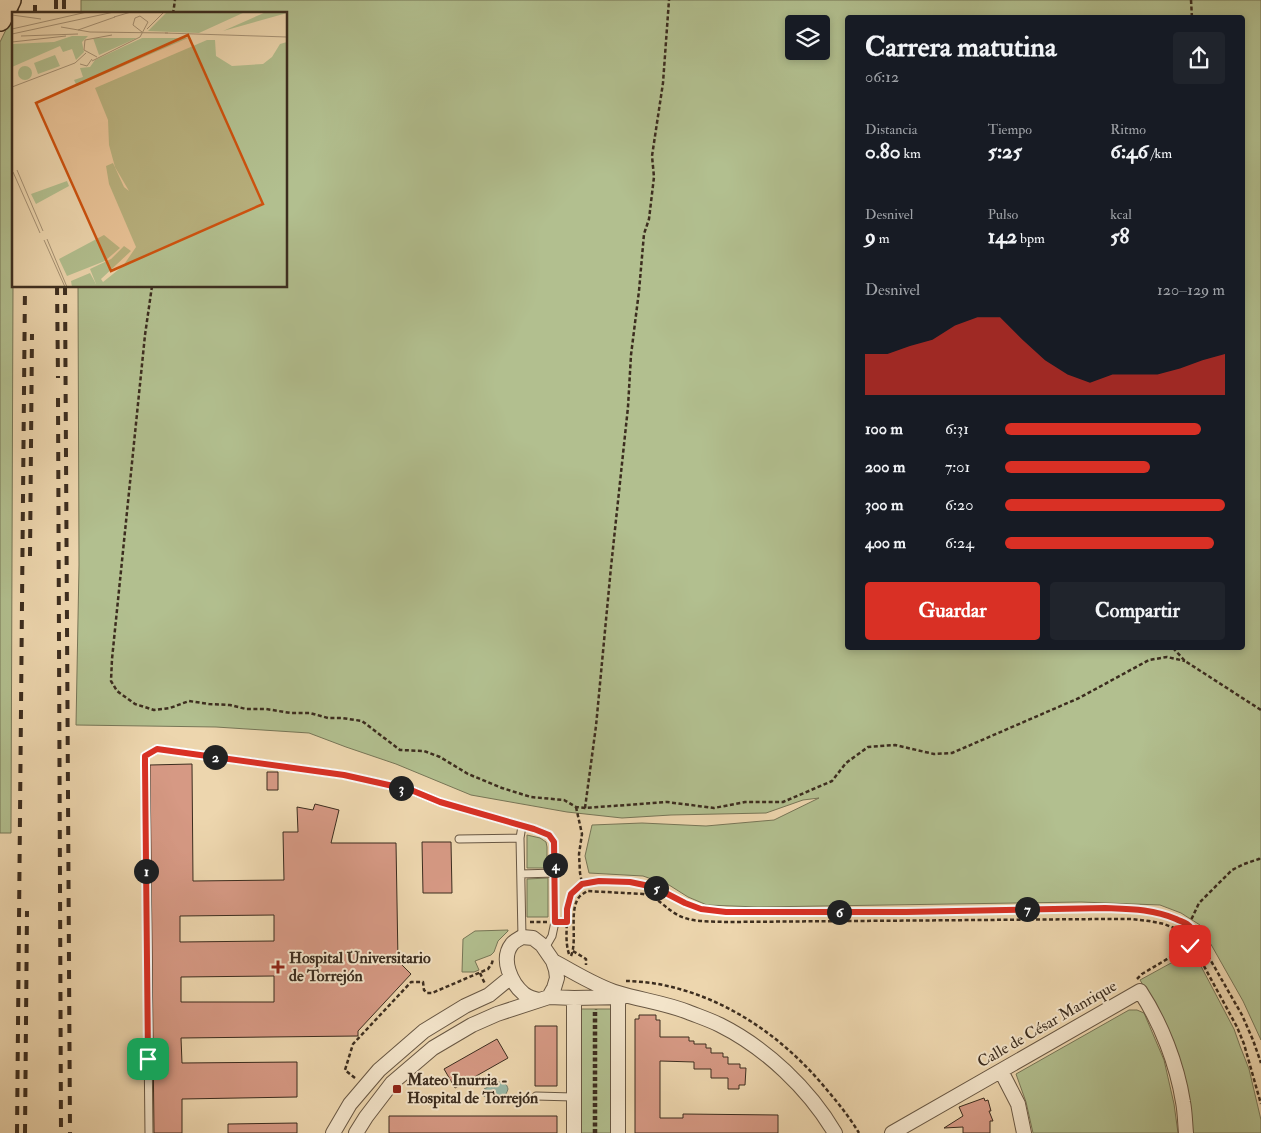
<!DOCTYPE html>
<html lang="es">
<head>
<meta charset="utf-8">
<style>
	:root { --surface:#171b24; --page:#20242c; --text:#f1f3f6; --muted:#9ea1a6; --accent:#d93025 }
	body { margin:0; font-family:"IM FELL Double Pica",serif; background:var(--page); color:var(--text); height:100vh; display:flex; flex-direction:column; font-size:19px; white-space:nowrap }
	* { box-sizing:border-box; margin:0 }
	p { font-size:16px; color:var(--muted) }
	.icon { flex:none; width:28px; height:28px; fill:none; stroke:currentColor; stroke-width:2; stroke-linecap:round; stroke-linejoin:round }
	.map { position:relative; flex:1; overflow:hidden }
	.sheet { position:absolute; left:845px; top:15px; width:400px; height:635px; display:flex; flex-direction:column; background:var(--surface); border-radius:5px; box-shadow:0 2px 8px #0003 }
	.sheet>* { flex:none }
	.fabs { position:absolute; left:785px; top:15px; display:grid; gap:10px }
	.fabs a { display:grid; place-items:center; width:45px; height:45px; border-radius:5px; background:var(--surface); box-shadow:0 2px 8px #0003; font-size:25px }
	.pin { position:absolute; display:grid; place-items:center; width:42px; height:42px; color:#fff; margin:-21px; border-radius:10px; box-shadow:0 2px 8px #0006 }
	.km { position:absolute; width:25px; height:25px; margin:-12px; border-radius:50%; background:#222; color:#fff; font-size:14px; line-height:25px; text-align:center }
	.round { display:grid; place-items:center; flex:none; width:52px; height:52px; border-radius:5px; background:var(--page) }
	.summary { display:flex; align-items:center; justify-content:space-between; height:85px; padding:0 20px }
	h1 { font-size:28px; font-weight:700; line-height:38px }
	.stats { display:grid; grid-template-columns:repeat(3,1fr); gap:8px; height:85px; padding:5px 20px }
	.stats div { display:grid; align-content:center }
	.stats b { font-size:21px; font-weight:700 }
	.stats small { font-size:14px; font-weight:400 }
	.stats p { font-size:14px }
	.chart { height:140px; padding:10px 20px }
	.chart p { display:flex; justify-content:space-between }
	.chart svg { width:100%; height:90px; margin-top:5px; fill:var(--accent); opacity:.7 }
	.action { display:flex; gap:10px; margin-top:auto; padding:10px 20px }
	.action a { flex:1; height:58px; border-radius:5px; background:var(--accent); color:#fff; font-size:20px; font-weight:700; line-height:58px; text-align:center }
	.action a+a { background:var(--page); color:var(--text) }
	ul { padding:0 20px; list-style:none; font-size:16px }
	li { display:grid; grid-template-columns:80px 60px 1fr; align-items:center; height:38px }
	li i { height:12px; border-radius:6px; background:var(--accent) }
	.map>svg:first-child { display:block }
</style>
</head>
<body>
<div class="map">
<svg width="1261" height="1133" viewBox="0 0 1261 1133">
	<rect width="100%" height="100%" fill="#edd6ae"/>
	<filter id="stains"><feTurbulence type="fractalNoise" baseFrequency=".004" numOctaves="4"/><feColorMatrix values="0 0 0 0 .2 0 0 0 0 .09 0 0 0 0 .02 0 0 0 .5 -.17"/></filter>
	<radialGradient id="worn" r=".72"><stop offset=".6" stop-color="#630" stop-opacity="0"/><stop offset="1" stop-color="#630" stop-opacity=".3"/></radialGradient>
	<path fill="#b2bf8f" stroke="#777657" fill-rule="evenodd" d="M81,0h1180v1040l-18,-39 -43,-76 -19,-12 -21,-8 -79,-3 -323,5 -51,-2 -19,-8 -19,-12 -26,-9 -54,-3 -4,-17 7,-31 50,-2 64,3 68,-6 45,-22 -16,2 -37,13 -95,2 -49,3 -55,-6 -96,-17 -75,-31 -50,-17 -37,-14 -93,-6 -140,-2 3,-160 -1,-279h208v-272h-205zM848,18h394v630h-394zM794,24h27v27h-27z
		M19,3l-1,11h-4l-3,819h-11v-791z
		M527,835l13,3 6,4 1,5v21h-20z
		M548,878v39h-21v-38z
		M508,930v1l-10,10 -4,11 -3,3 -16,6 4,9 -5,2h-12l1,-33 12,-8z
		M1193,951l41,78 6,17 9,23 12,51v13h-70l-36,-128 -15,-25z
		M579,1009h35l1,124h-36z
		M1129,1010h8l7,3 20,47 10,44 4,29h-145l-7,-31 -10,-28z"/>
	<path fill="#99b9a8" stroke="#748171" d="M498,1082c6,0 9,2 10,7 -2,8 -6,7 -13,8 -5,0 -7,1 -12,-1v-4l1,-3z"/>
	<path fill="#d69984" stroke="#3c2d1f" fill-rule="evenodd" d="M192,764l1,117 91,-1 -1,-48h15l-1,-25 16,3 2,-6 24,6 -8,33h65l2,118 13,13 -53,57v5l-177,2 1,25 115,-1v35l-115,2v34h-28l-4,-368zM274,915v26l-94,1v-26zM274,976v26h-93v-25z
		M267,772h11v18h-11z
		M422,842h29l1,51h-29z
		M639,1015h17v5h4v17h29v4h5v3h12v4h5v5h12v4h5v7h12v4h6l-1,17h-6v4h-11v-11h-17v-9h-17v-7l-34,-1v57h23v-4l95,1v18h-143v-114h4z
		M535,1026h22v60h-22z
		M497,1039l11,19 -53,30 -11,-19z
		M984,1098l1,3 3,-1 3,11h-2l4,10h-3v12h-27v-6l-19,1 19,-12 -4,-9z
		M389,1116h168v17h-168z
		M297,1123v10h-69v-9z"/>
	<g fill="none" stroke-linecap="round" stroke-linejoin="round">
		<defs>
			<path id="lane" d="M522,826l-2,12 2,99
				M459,839l61,-1
				M521,874l34,-1
				M536,1096l37,1
				M149,1133l-4,-369v-8l12,-7 187,26 67,15 29,12 94,27 15,6 5,7 1,80 -3,14 -7,12"/>
			<path id="street" d="M553,961c21,11 42,25 65,32 23,7 47,10 70,19 10,4 22,8 32,13 46,23 89,64 115,108
				M549,997l25,1 49,-1
				M1001,1071l17,33 6,29
				M333,1133l17,-29 29,-34 45,-39 41,-25 24,-11 22,-18
				M356,1133l10,-16 26,-34 41,-35 39,-23 25,-11 52,-17 5,-9 3,-10 -1,-8 -3,-9 -11,-16 -9,-7 -11,-1c-3,2 -8,4 -10,7 -12,15 -1,39 12,50 4,3 10,5 15,6
				M574,1133v-135
				M618,1133v-136
				M892,1133l248,-142c21,32 37,73 43,111 2,10 2,21 3,31"/>
			<path id="primary" d="M0,20l10,-20"/>
		</defs>
		<use href="#lane" stroke="#685743" stroke-width="9"/>
		<use href="#street" stroke="#685743" stroke-width="16"/>
		<use href="#primary" stroke="#3c2d1f" stroke-width="24"/>
		<path stroke="#3c2d1f" stroke-width="2.5" stroke-dasharray="4 2.5" stroke-linecap="butt" d="M1191,0l1,18
			M173,14l2,-14
			M152,286l-7,49 -33,324 -1,22 6,10 18,13 19,6 16,-2 19,-7 20,3 21,1 16,4h20l25,4h19l18,5h14l20,3 38,29 24,1 16,6 28,17 34,14 29,9 33,3 12,7 9,1 82,-6 47,6 31,-6h38l49,-21 14,-18 22,-16 27,-2 39,9 18,-1 127,-55 70,-38 18,-3 18,4
			M1173,648l12,13 76,49
			M576,807l6,27 -3,20 1,19 2,10
			M585,808l11,-82 15,-159 17,-160 3,-52 8,-64 5,-57 5,-15 5,-42 -2,-21 11,-73 6,-83
			M530,922h17
			M1187,924l5,-6 7,-15 33,-33 12,-6 15,-5 2,-2
			M573,951l13,8v6
			M569,954c-4,-12 -2,-25 -2,-38 0,-12 3,-27 15,-33 13,-6 59,-1 73,4 15,5 28,16 45,21 8,3 17,3 26,4l180,-1 199,-3 28,1 21,3 15,4 18,8 8,9 47,82 11,25 8,23
			M571,956c7,-16 -3,-47 9,-60 2,-2 5,-3 7,-5l56,3c13,2 19,11 30,18 15,11 35,9 53,10l381,-3h25l17,2 15,3 10,4 10,6 8,10 45,83 7,17 17,60
			M480,973l5,11
			M1137,979l5,-5 57,-34
			M626,981c8,0 17,1 26,2 70,11 131,53 175,107 12,14 23,28 32,43
			M355,1078l-10,-8 8,-26 58,-62h12l1,8 3,3h5l56,-24 4,-6 1,-4
			M594,1133v-123
			M596,1133v-124"/>
		<use href="#lane" stroke="#f3e4ca" stroke-width="7"/>
		<use href="#street" stroke="#f3e4ca" stroke-width="14"/>
		<use href="#primary" stroke="#edd6ae" stroke-width="21"/>
		<path stroke="#3c2d1f" stroke-width="4" stroke-dasharray="9 9" stroke-linecap="butt" d="M56,0v14
			M64,0v14
			M35,14v-14
			M57,286l1,92
			M65,286l5,847
			M58,398l3,735
			M30,556l2,-222
			M17,1133l8,-847
			M25,1133l2,-222"/>
	</g>
	<g fill="none" stroke-linecap="round" stroke-linejoin="round">
		<defs>
			<path id="route" d="M148,1059l-3,-295v-8l12,-7 187,26 67,15 29,12 94,27 15,6 5,7 1,80h12v-13l4,-15 11,-10 17,-3 31,1 24,5 31,16 16,6 25,3h180l199,-4c25,1 48,1 71,11 4,2 8,3 11,5 6,4 9,10 12,16l-9,6"/>
		</defs>
		<use href="#route" stroke="#fff" stroke-width="10"/>
		<use href="#route" stroke="#d93025" stroke-width="6"/>
	</g>
	<g fill="#8f2418" stroke="#f3e4ca" stroke-width="2">
		<path d="M275.5 959.5h5v5h5v5h-5v5h-5v-5h-5v-5h5z"/>
		<rect x="392" y="1084" width="10" height="10" rx="2.5"/>
	</g>
	<g text-anchor="middle" dominant-baseline="central" stroke-width="4" stroke-linejoin="round" paint-order="stroke">
		<g font-size="16" font-weight="bold" fill="#3c2d1f" stroke="#f3e4ca" text-anchor="start">
			<text x="289" y="958">Hospital Universitario<tspan x="289" dy="18">de Torrejón</tspan></text>
			<text x="407" y="1080">Mateo Inurria -<tspan x="407" dy="18">Hospital de Torrejón</tspan></text>
		</g>
		<g font-size="16" fill="#3c2d1f" stroke="#f3e4ca">
			<text transform="translate(1047 1024) rotate(-30)">Calle de César Manrique</text>
		</g>
	</g>
	<g transform="translate(12 12)">
		<rect width="275" height="275" fill="#edd6ae"/>
		<path d="M155,0h78l-46,21 -51,-2zM254,0h21v1l-64,18zM60,24h16l-6,6 2,10 -8,8 -4,-11 -9,3 -3,-6 -48,21v-23l42,-2zM81,26h44l-38,17zM130,26h46l-111,48 -3,-6 9,-3 -3,-9 10,-1 5,-7zM195,28h8l1,16 16,10 31,-2 9,-7 8,-13 7,-2v245h-215l-1,-6 19,-8 6,11 -6,-15 21,-10 13,-13 7,5 -30,28 2,3 20,-16 13,-19 -27,-63 -3,-18 7,-3 11,24 5,4 -14,-24 -6,-22 -1,-25 -13,-32zM43,43l5,11 -22,8 -4,-11zM6 61a7 7 0 1 1 14 0a7 7 0 1 1-14 0ZM55,169l2,5 -33,18 -5,-10zM92,223l16,13 -15,13 -38,15 -8,-17z" fill="#b2bf8f"/>
		<path fill="none" stroke="#a69275" stroke-width="1" d="M0,3l29,4M102,5l17,-5M49,15l29,5 78,1M0,17l75,-17M135,17l17,-17M66,18l37,-13M153,21l122,4M0,22l102,-22M9,24l57,-2M0,30l54,-6M85,45l-13,-7 1,-10 27,-5M80,49l48,-24 8,-15 -8,-6 -5,2 -2,7 9,7M68,52l7,2 5,-7M0,75l63,-24 11,-10M5,158l26,61M1,160l27,61M35,227l20,48M32,228l21,47"/>
		<path fill="#ce520f" fill-opacity="0.15" stroke="#ce520f" stroke-width="2.5" d="M176,23l75,169 -152,67 -75,-168z"/>
		<rect width="275" height="275" fill="none" stroke="#3c2d1f" stroke-width="2.5"/>
	</g>
	<rect width="100%" height="100%" filter="url(#stains)"/>
	<rect width="100%" height="100%" fill="url(#worn)"/>
</svg>
<div class="fabs">
<a><svg class="icon" aria-label="layers" viewBox="0 0 24 24"><path d="M12 4l9 5-9 5-9-5zM3 14l9 5 9-5"/></svg></a>
</div>
<div class="pin" style="left:148px;top:1059px;background:#1e9e55"><svg class="icon" aria-label="arrive" viewBox="0 0 24 24"><path d="M6 21V4h12l-3 4 3 4H6"/></svg></div>
<div class="pin" style="left:1190px;top:946px;background:#d93025"><svg class="icon" aria-label="check" viewBox="0 0 24 24"><path d="M5 12l5 5 9-10"/></svg></div>
<b class="km" style="left:146px;top:871px">1</b>
<b class="km" style="left:215px;top:757px">2</b>
<b class="km" style="left:401px;top:788px">3</b>
<b class="km" style="left:555px;top:865px">4</b>
<b class="km" style="left:656px;top:888px">5</b>
<b class="km" style="left:839px;top:912px">6</b>
<b class="km" style="left:1027px;top:909px">7</b>
<section class="sheet">
<div class="summary"><div><h1>Carrera matutina</h1><p>06:12</p></div><a class="round"><svg class="icon" aria-label="share" viewBox="0 0 24 24"><path d="M12 15V3M7 8l5-5 5 5M5 13v7h14v-7"/></svg></a></div>
<div class="stats">
<div><p>Distancia</p><b>0.80<small> km</small></b></div>
<div><p>Tiempo</p><b>5:25</b></div>
<div><p>Ritmo</p><b>6:46<small> /km</small></b></div>
</div>
<div class="stats">
<div><p>Desnivel</p><b>9<small> m</small></b></div>
<div><p>Pulso</p><b>142<small> bpm</small></b></div>
<div><p>kcal</p><b>58</b></div>
</div>
<div class="chart"><p><span>Desnivel</span>120–129 m</p>
<svg viewBox="0 0 160 44" preserveAspectRatio="none"><path d="M0 44V24L10 24L20 20L30 17L40 10L50 6L60 6L70 17L80 27L90 34L100 38L110 34L120 34L130 34L140 31L150 27L160 24V44z"/></svg>
</div>
<ul>
<li><b>100 m</b>6:31<i style="width:89%"></i></li>
<li><b>200 m</b>7:01<i style="width:66%"></i></li>
<li><b>300 m</b>6:20<i style="width:100%"></i></li>
<li><b>400 m</b>6:24<i style="width:95%"></i></li>
</ul>
<div class="action"><a>Guardar</a><a>Compartir</a></div>
</section>
</div>
</body>
</html>
